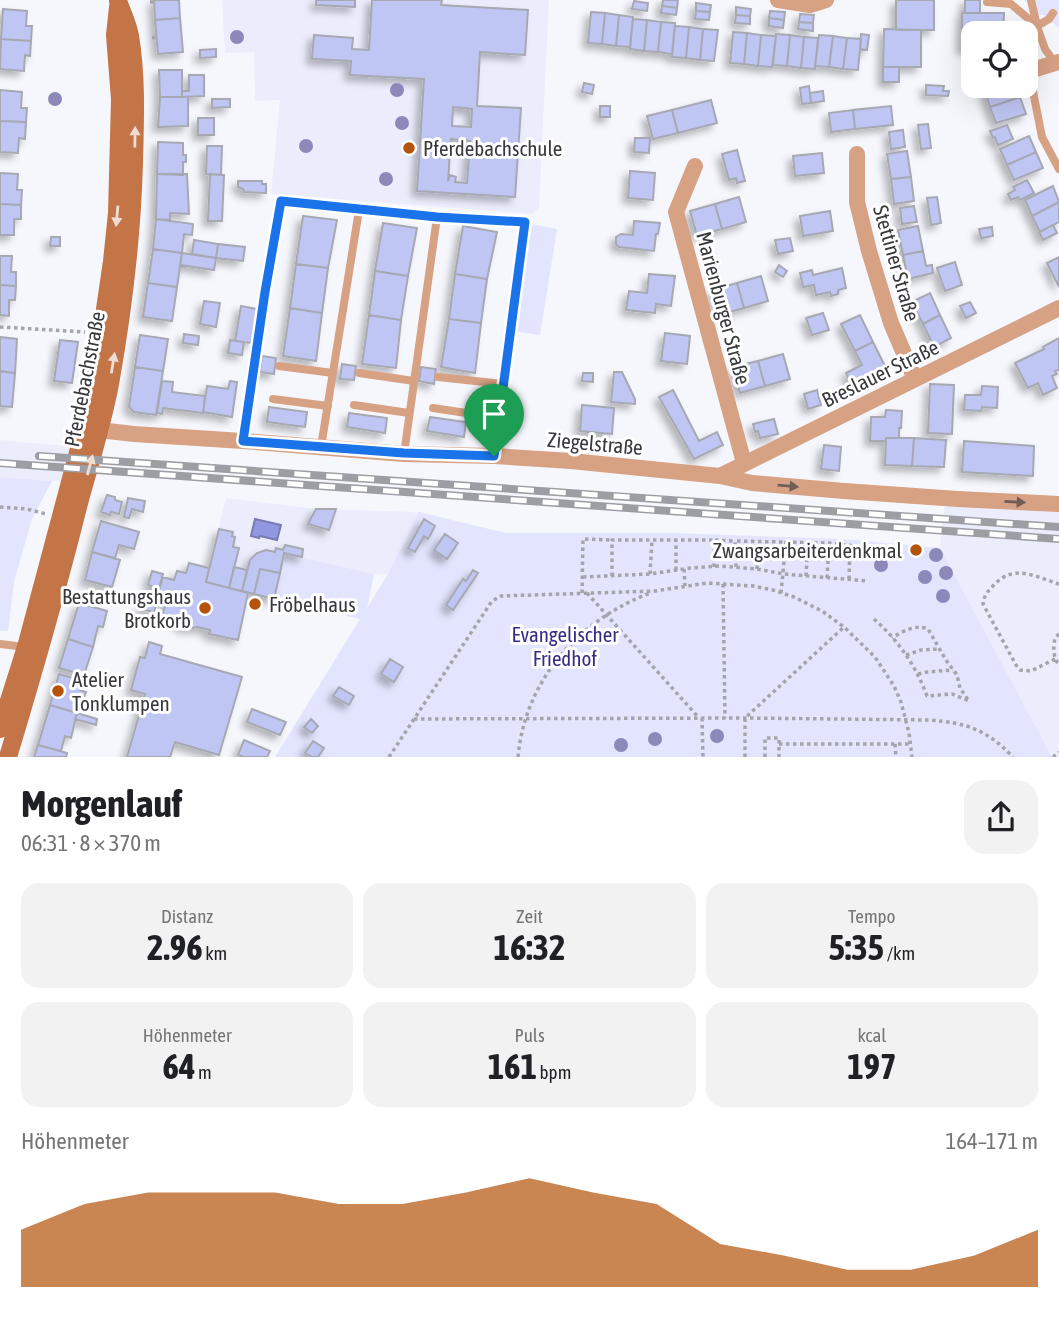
<!DOCTYPE html>
<html lang="de">
<head>
<meta charset="utf-8">
<style>
	:root { --surface:#fff; --page:#f2f2f2; --text:#202124; --muted:#757577; --accent:#b45309 }
	body { margin:0; font-family:"Asap Condensed",sans-serif; background:var(--page); color:var(--text); height:100vh; display:flex; flex-direction:column; font-size:26px; white-space:nowrap }
	* { box-sizing:border-box; margin:0 }
	p { font-size:23px; color:var(--muted) }
	.icon { flex:none; width:38px; height:38px; fill:none; stroke:currentColor; stroke-width:2; stroke-linecap:round; stroke-linejoin:round }
	.map { position:relative; height:757px; overflow:hidden }
	.side { display:flex; flex-direction:column; background:var(--surface); flex:1 }
	.side>* { flex:none }
	.buttons { position:absolute; left:961px; top:21px; display:grid; gap:14px }
	.buttons a { display:grid; place-items:center; width:77px; height:77px; border-radius:14px; background:var(--surface); box-shadow:0 7px 28px #0002; font-size:35px }
	.pin { position:absolute; display:grid; place-items:center; width:60px; height:60px; color:#fff; margin:-72px -30px; border-radius:50% 50% 50% 0; rotate:-45deg; box-shadow:0 0 7px #0007 }
	.pin .icon { rotate:45deg }
	.round { display:grid; place-items:center; flex:none; width:74px; height:74px; border-radius:21px; background:var(--page) }
	.overview { display:flex; align-items:center; justify-content:space-between; height:119px; padding:0 21px }
	h1 { font-size:38px; font-weight:700; line-height:52px }
	.metrics { display:grid; grid-template-columns:repeat(3,1fr); gap:10px; height:119px; padding:7px 21px }
	.metrics div { display:grid; align-content:center; border-radius:18px; background:var(--page); text-align:center }
	.metrics b { font-size:35px; font-weight:700 }
	.metrics small { font-size:19px; font-weight:400 }
	.metrics p { font-size:19px }
	.chart { height:196px; padding:14px 21px }
	.chart p { display:flex; justify-content:space-between }
	.chart svg { width:100%; height:126px; margin-top:7px; fill:var(--accent); opacity:.7 }
	.map>svg:first-child { display:block }
</style>
</head>
<body>
<div class="map">
<svg width="1059" height="757" viewBox="0 0 1059 757">
	<defs>
		<filter id="shadow"><feDropShadow dx="-5" dy="5" stdDeviation="3.5" flood-color="#0004"/></filter>
	</defs>
	<rect width="100%" height="100%" fill="#f6f7fd"/>
	<path fill="#ebedfc" d="M222,0h327l-10,207 -6,7 -262,-20 9,-94 -25,1 -1,-49 -29,1z
		M0,440l79,7 -13,35 -66,-5z
		M226,498l90,11 103,3 -31,62h-14l-89,-21 -11,46 -68,-17z
		M945,503l114,6v248h-7l-112,-209z"/>
	<path fill="#e2e5fd" d="M1024,0h35v28l-15,-13h-7z
		M531,224l26,5 -17,106 -26,-4z
		M0,477l52,4 -20,38 -18,63 -6,49h-8z
		M419,512l87,21h169l167,6 98,9 112,209h-777l85,-138 -86,-20 10,-46 90,21 -7,34 21,-34z"/>
	<path fill="#9197e1" stroke="#767bb0" stroke-width="2" d="M255,519l26,6 -4,15 -17,-4 -1,2 -8,-2z"/>
	<path fill="#c0c6f4" stroke="#a6a8b2" stroke-width="2" fill-rule="evenodd" filter="url(#shadow)" d="M154,0h25l1,18 -25,2z
		M316,0h39v7l-39,-2z
		M372,0h70l-1,5 87,5 -3,45 -45,-3 -3,54 44,2 -6,89 -98,-6 7,-112 -74,-4 1,-14 -39,-2 2,-24 39,3 -1,11 17,1zM453,107l19,2 -1,18 -19,-1zM451,139l19,2 -3,42 -12,-1 1,-5 -6,-2 -2,6z
		M663,0h15l-1,8 -15,-2z
		M896,0h38v30h-38z
		M965,0h15v13h-15z
		M634,1l14,2 -1,8 -15,-2z
		M696,3l15,2 -1,7 -14,-1z
		M662,6l15,2 -1,7 -15,-2z
		M736,7l15,2 -1,7 -14,-1z
		M3,9l24,2 -1,15h6l-1,15 -30,-2z
		M696,11l14,1 -1,8 -14,-1z
		M770,11l15,1 -1,8 -15,-2z
		M591,12l14,1 -3,31 -14,-1z
		M605,13l14,2 -3,31 -14,-2z
		M962,13h42l-1,20h-30v16h-11z
		M800,14l14,1 -1,8 -14,-1z
		M619,15l14,2 -3,30 -14,-1z
		M736,15l14,1v8l-15,-1z
		M180,18l3,34 -25,2 -3,-34z
		M769,18l15,2 -1,8 -14,-2z
		M633,19l14,1 -3,31 -14,-2z
		M647,20l14,2 -3,30 -14,-1z
		M661,22l14,1 -3,31 -14,-2z
		M799,22l14,1v8l-15,-2z
		M675,26l14,1 -3,31 -14,-1z
		M689,27l14,2 -3,31 -14,-2z
		M703,29l15,1 -4,31 -14,-1z
		M884,29l37,1v37h-38z
		M733,32l14,1 -3,31 -14,-1z
		M747,33l14,2 -3,31 -14,-2z
		M776,34l14,1 -3,31 -14,-1z
		M861,34l8,1 -2,15 -7,-1z
		M761,35l15,1 -4,31 -14,-1z
		M790,35l14,2 -3,31 -14,-2z
		M819,35l14,1 -4,31 -14,-1z
		M833,36l14,2 -4,31 -14,-2z
		M804,37l14,1 -3,31 -14,-1z
		M847,38l14,1 -3,31 -15,-1z
		M1,39l30,2 -1,15 -5,-1 -1,16 -24,-2z
		M216,49v8l-16,1v-8z
		M883,67h16v15h-16z
		M159,70h23v27h-22z
		M189,75h15v21l-22,1v-6h7z
		M584,83l10,2 -2,9 -10,-2z
		M926,85l18,1 -1,5h6l-1,5 -22,-1z
		M809,86l2,17 -9,1 -2,-16z
		M1001,86h15l4,11 -30,10 -5,-16z
		M0,90l22,2 -1,16h6l-1,14 -26,-1z
		M823,91l1,10 -13,2 -1,-10z
		M160,97h28v29l-30,1z
		M1020,97l6,17 -30,9 -6,-16z
		M212,99h18v8l-18,1z
		M711,100l6,23 -39,10 -6,-23z
		M600,106h10v11h-10z
		M891,106l2,19 -38,4 -2,-19z
		M672,110l6,23 -25,6 -6,-23z
		M853,110l2,19 -24,3 -2,-19z
		M198,118h16v17h-16z
		M0,121l26,1 -1,17 -6,-1 -1,15 -18,-1z
		M928,124l3,24 -10,1 -3,-24z
		M1007,125l6,14 -15,6 -3,-8 -2,1 -3,-7z
		M903,130l2,17 -14,2 -2,-17z
		M1029,136l7,16 -29,13 -7,-16z
		M635,138h15l-1,15 -15,-1z
		M158,142l25,1v12h3v7h-3v13l-26,-1z
		M207,146h15l-1,29 -15,-1z
		M737,150l8,31 -8,2 -1,-5 -7,2 -7,-26z
		M907,151l4,26 -20,2 -4,-25z
		M1036,152l7,16 -29,12 -7,-15z
		M822,153l2,20 -29,3 -2,-20z
		M630,171l25,2 -2,27 -25,-2z
		M0,173l18,1 -1,16h5l-1,15 -21,-1z
		M157,174h30l2,40 -19,-1v7l-14,-1z
		M210,174l14,1 -2,46h-14z
		M911,177l3,24 -20,3 -3,-25z
		M1027,180l7,13 -14,7 -2,-3 -7,3 -3,-6 7,-4 -2,-3z
		M238,181h24v3h4v9l-22,-1 -1,-3 -5,-2z
		M1053,186l6,16 -27,14 -7,-16z
		M739,197l7,25 -24,7 -7,-25z
		M937,197l4,26 -10,2 -4,-27z
		M1059,202v20l-19,10 -8,-16z
		M0,204l21,1v14h-7v16h-14z
		M715,204l7,25 -25,7 -7,-25z
		M914,206l3,16 -15,2 -2,-16z
		M830,211l3,20 -30,5 -3,-20z
		M303,216l34,4 -9,48 -32,-4z
		M156,219l37,5 -1,11 -8,-1 -2,19 -29,-4z
		M634,221l26,2 -2,11h-2l-2,17 -35,-4 -3,-3v-7l5,-3 12,1z
		M383,223l34,5 -9,48 -33,-5z
		M1053,225l4,8 -14,7 -4,-8z
		M463,226l34,6 -10,47 -32,-5z
		M918,226l5,25 -20,4 -5,-25z
		M992,227l1,9 -12,2 -2,-9z
		M51,237h9v9h-10z
		M790,238l3,13 -15,3 -3,-14z
		M194,240l24,4 -2,14 -24,-4z
		M218,244l27,3 -2,14 -27,-3z
		M153,249l29,4 -5,34 -29,-4z
		M923,251l3,15 6,-1 1,8 -25,6 -5,-24z
		M182,253l34,5 -2,12 -34,-5z
		M0,256h12l-1,16h5v14l-16,-1z
		M1059,257v30l-12,-24z
		M955,262l7,23 -17,6 -8,-23z
		M296,264l32,4 -6,45 -32,-5z
		M779,265l8,6 -4,6 -8,-5z
		M842,268l4,20 -8,2v4l-7,2 -1,-4 -14,3 -2,-10 -11,2 -3,-14 12,-3 1,5z
		M375,271l33,5 -7,44 -32,-5z
		M455,274l32,5 -6,44 -32,-4z
		M649,274l26,2 -4,30 -15,-2 -1,9 -29,-3 3,-19 18,2z
		M761,276l7,25 -24,7 -7,-25z
		M148,283l29,4 -5,34 -29,-4z
		M737,283l7,25 -25,7 -7,-25z
		M0,285l16,1 -1,14h-6v16l-9,-1z
		M930,293l10,22 -17,9 -11,-22z
		M204,301l16,2 -4,24 -16,-3z
		M970,302l6,11 -10,5 -6,-12z
		M241,306l16,3 -6,34 -16,-2z
		M290,308l32,5 -6,48 -33,-5z
		M823,313l6,17 -17,5 -6,-17z
		M369,315l32,5 -5,48 -34,-4z
		M860,315l13,27 -18,9 -14,-27z
		M940,315l11,23 -17,9 -11,-23z
		M449,319l32,4 -6,50 -34,-6z
		M665,333l25,3 -3,28 -26,-3z
		M184,334l15,2 -1,9 -15,-2z
		M140,335l28,4 -5,32 -28,-4z
		M0,337l17,2 -2,34 -15,-2z
		M1059,338v32l-4,1 2,3 -5,2 5,12 -14,7 -5,-12 -10,5 -13,-25 29,-14 -1,-2z
		M60,340l18,2 -6,41 -18,-2z
		M230,340l14,2 -2,13 -14,-2z
		M873,342l14,28 -18,9 1,3 -16,8 -8,-17 16,-8 -7,-14z
		M783,354l7,25 -25,7 -7,-25z
		M262,356l14,2 -2,16 -14,-2z
		M758,361l7,25 -25,7 -7,-26z
		M342,364l14,2 -2,14 -14,-1z
		M135,367l28,4 -7,44 -22,-3 -5,-5z
		M421,367l15,2 -2,15 -15,-3z
		M0,371l15,2 -3,34 -12,-1z
		M614,372h8l13,27v5l-24,-2z
		M583,373h10v9l-11,-1z
		M162,381l11,1 -1,10 33,4 -2,17 -40,-5 -1,6 -5,-1z
		M230,381l7,1 -5,35 -29,-5 4,-26 21,3z
		M930,384l24,1 -2,49 -24,-1z
		M982,386l16,1 -1,21 -15,-1 -1,4 -17,-1 1,-15h16z
		M673,390l26,51 18,-9 6,13 -29,14 -35,-62z
		M817,390l4,15 -13,4 -4,-15z
		M582,405l32,3 -2,26 -32,-3z
		M269,407l38,5 -2,15 -38,-5z
		M886,410l16,1 -1,17h-2v10h-13v3h-16l1,-24h14z
		M349,413l38,5 -2,15 -38,-6z
		M430,417l36,5 -2,15 -37,-6z
		M774,419l4,15 -18,4 -2,-7 -3,1 -2,-8z
		M886,438h28l-2,28 -27,-1z
		M914,438l32,2 -2,27 -32,-1z
		M964,441l70,5 -1,30 -71,-4z
		M824,445l17,2 -2,24 -18,-2z
		M107,495l8,2v3l7,2 -3,12 -8,-2 -1,3 -9,-3z
		M128,498l17,3 -2,11 -11,-3 -3,9 -5,-1z
		M316,509h20l-7,21 -21,-6z
		M424,519l11,7 -7,13 -4,-3 -9,16 -7,-4z
		M101,521l38,11 -5,17 -15,-4 -4,13 -23,-6z
		M219,529l14,3 -1,4 3,1 -2,10 6,1 -10,40 -23,-6z
		M445,534l13,9 -11,16 -13,-9z
		M285,545l18,4 -1,8 -18,-4 -4,20 -20,-4 -6,25 -12,-3 8,-31 7,-7 9,-3 9,2 1,-4 7,2z
		M92,552l28,8 -8,27 -27,-7z
		M189,563l20,5 -3,14 42,11 -10,47 -29,-6 1,-4 -12,-3 -7,1 -10,-2 -3,-5 -16,-5 5,-17 -10,-2 6,-20 11,3 3,-9 9,2z
		M234,567l13,3 -5,21 -13,-3z
		M260,569l20,4 -6,26 -20,-5z
		M473,570l5,3 -25,37 -7,-5 17,-26 3,2z
		M152,571l11,3 -4,15 -11,-4z
		M144,601l12,4 -2,7 -13,-3z
		M79,603l28,8 -4,16 -5,-1 -5,21 -25,-8z
		M68,639l25,8 -9,28 -25,-7z
		M149,642l13,4 -2,8 82,23 -23,78 -44,-13 -5,15h-43l18,-63 -14,-4 9,-33 5,1z
		M390,659l13,8 -9,15 -13,-8z
		M59,674l24,7 -3,9 6,2 -3,7 -5,-1 -4,14 -24,-7z
		M339,687l15,9 -5,9 -16,-9z
		M50,705l27,8 -6,25 -6,-2 -4,15 -23,-6z
		M252,709l34,13 -6,13 -33,-13z
		M77,713l20,6 -1,6 -21,-6z
		M311,719l7,7 -6,7 -8,-6z
		M244,740l26,11 -3,6h-23l-6,-2z
		M313,741l11,7 -6,9h-6l-7,-4z
		M38,745l29,8 -1,4h-32z"/>
	<g fill="none" stroke-linecap="round" stroke-linejoin="round">
		<path stroke="#a4a5ab" stroke-width="3.5" stroke-dasharray="3.5 3.5" stroke-linecap="butt" d="M150,2h4
			M1003,31l20,1
			M152,38l5,-1
			M281,201l67,8
			M370,211l55,5
			M447,217l65,5
			M0,327l85,5
			M246,425l19,-133 16,-91 -1,-6
			M0,507l27,2 19,5
			M714,567v-27l21,1
			M736,567l-1,-26 94,2 44,5
			M684,569l1,17
			M757,569v-28
			M676,570v-30h38
			M650,574l2,-34h24
			M612,576v-36h40
			M806,576l2,-33
			M583,577l67,-3 40,-6 30,-2 37,3 27,5 84,7
			M827,578l2,-35
			M849,579l1,-33
			M723,584l2,134
			M582,593l1,-54 29,1
			M587,593l112,125
			M781,593l5,-52
			M874,619c24,21 42,47 53,77l25,-2 17,7 -9,-13 -3,-13 -11,-15 -18,-31c-12,-5 -25,2 -36,9
			M1059,634l-4,4c-2,10 -2,19 4,27
			M906,655l15,-5 19,-1
			M1055,659l-24,12 -11,-1 -4,-5 -33,-61c1,-9 5,-13 11,-19 20,-22 42,-8 65,-1
			M918,674l9,-2 26,-2
			M702,718l1,39
			M414,719l331,-1 184,2c38,3 57,9 84,37
			M779,744h132
			M895,744l1,13
			M389,757l103,-156 9,-5 154,-5 52,-8 46,3 20,4 21,7 28,14 22,16 31,30 19,29 7,16 8,31 3,24
			M518,757c7,-77 61,-137 132,-164
			M745,757v-39l99,-91
			M765,757v-19h14v19
			M1053,757l6,-5"/>
		<path stroke="#d7a184" stroke-width="8" d="M1031,0l6,26
			M987,2l24,2 26,22
			M1053,13l-4,6 -12,7 8,23 10,14
			M1029,71l13,66 17,32
			M279,366l54,7
			M359,373l55,8
			M438,377l65,7
			M273,399l55,7
			M354,405l55,8
			M433,408l66,10
			M321,447l38,-237
			M404,454l33,-237
			M494,456l31,-234
			M0,644l25,3"/>
		<path stroke="#d7a184" stroke-width="16" d="M778,0l32,5 16,-5
			M1029,71l30,-9
			M857,154v48l12,49 22,72 24,56
			M695,166l-19,46 68,251
			M89,427l10,3 35,4 109,7 161,13 90,2 77,5 149,15 32,7 92,8 114,8 101,5
			M720,476l339,-168"/>
		<path stroke="#c37548" stroke-width="18" d="M0,729l26,-82 59,-221 10,-48 17,-117 5,-48 3,-114 -5,-64 3,-28
			M8,757c25,-83 49,-166 70,-250 11,-41 24,-81 32,-123 13,-73 22,-147 24,-221 1,-42 3,-86 -4,-127 -2,-12 -8,-24 -12,-35"/>
		<defs>
			<path id="rail" d="M39,456l1020,71
				M0,463l1059,76"/>
		</defs>
		<use href="#rail" stroke="#9d9ea3" stroke-width="8"/>
		<use href="#rail" stroke="#fff" stroke-width="5" stroke-dasharray="16" stroke-linecap="butt"/>
	</g>
	<g fill="#8b88ba">
		<circle cx="237" cy="37" r="7"/>
		<circle cx="397" cy="90" r="7"/>
		<circle cx="55" cy="99" r="7"/>
		<circle cx="402" cy="123" r="7"/>
		<circle cx="306" cy="146" r="7"/>
		<circle cx="386" cy="179" r="7"/>
		<circle cx="936" cy="555" r="7"/>
		<circle cx="881" cy="565" r="7"/>
		<circle cx="946" cy="573" r="7"/>
		<circle cx="925" cy="577" r="7"/>
		<circle cx="943" cy="596" r="7"/>
		<circle cx="717" cy="736" r="7"/>
		<circle cx="655" cy="739" r="7"/>
		<circle cx="621" cy="745" r="7"/>
	</g>
	<defs><path id="oneway-solid" d="M-6-.8H1V-3.2L6.5 0L1 3.2V.8H-6Z" transform="scale(1.75)"/></defs>
	<g fill="#f0dcd1">
		<use href="#oneway-solid" transform="translate(135 137) rotate(-89)"/>
		<use href="#oneway-solid" transform="translate(117 216) rotate(95)"/>
		<use href="#oneway-solid" transform="translate(113 363) rotate(-81)"/>
		<use href="#oneway-solid" transform="translate(90 465) rotate(-75)"/>
	</g>
	<g fill="#705d56">
		<use href="#oneway-solid" transform="translate(788 486) rotate(5)"/>
		<use href="#oneway-solid" transform="translate(1015 502) rotate(3)"/>
	</g>
	<g fill="none" stroke-linecap="round" stroke-linejoin="round">
		<defs>
			<path id="route" d="M281,201l156,16 88,5 -31,234 -90,-3 -161,-12 22,-149z"/>
		</defs>
		<use href="#route" stroke="#fff" stroke-width="14"/>
		<use href="#route" stroke="#1a73e8" stroke-width="9"/>
	</g>
	<g fill="#b4540c" stroke="#fff" stroke-width="2.5">
		<circle cx="409" cy="148" r="7"/>
		<circle cx="916" cy="550" r="7"/>
		<circle cx="255" cy="604" r="7"/>
		<circle cx="205" cy="608" r="7"/>
		<circle cx="58" cy="691" r="7"/>
	</g>
	<g text-anchor="middle" dominant-baseline="central" stroke-width="6" stroke-linejoin="round" paint-order="stroke">
		<g font-size="21" fill="#38393d" stroke="#fff" text-anchor="start">
			<text x="423" y="148">Pferdebachschule</text>
			<text x="902" y="550" text-anchor="end">Zwangsarbeiterdenkmal</text>
			<text x="191" y="596" text-anchor="end">Bestattungshaus<tspan x="191" dy="24">Brotkorb</tspan></text>
			<text x="269" y="604">Fröbelhaus</text>
			<text x="72" y="679">Atelier<tspan x="72" dy="24">Tonklumpen</tspan></text>
		</g>
		<g font-size="21" fill="#38393d" stroke="#fff">
			<text transform="translate(897 263) rotate(74)">Stettiner Straße</text>
			<text transform="translate(724 308) rotate(75)">Marienburger Straße</text>
			<text transform="translate(880 373) rotate(-26)">Breslauer Straße</text>
			<text transform="translate(84 379) rotate(-79)">Pferdebachstraße</text>
			<text transform="translate(595 443) rotate(5)">Ziegelstraße</text>
		</g>
		<g font-size="21" fill="#332e84" stroke="#fff">
			<text x="565" y="634">Evangelischer<tspan x="565" dy="24">Friedhof</tspan></text>
		</g>
	</g>
</svg>
<div class="buttons">
<a><svg class="icon" aria-label="locate" viewBox="0 0 24 24"><circle cx="12" cy="12" r="6"/><path d="M12 2v4M12 18v4M2 12h4M18 12h4"/></svg></a>
</div>
<div class="pin" style="left:494px;top:456px;background:#1e9e55"><svg class="icon" aria-label="arrive" viewBox="0 0 24 24"><path d="M6 21V4h12l-3 4 3 4H6"/></svg></div>
</div>
<section class="side">
<div class="overview"><div><h1>Morgenlauf</h1><p>06:31 · 8 × 370 m</p></div><a class="round"><svg class="icon" aria-label="share" viewBox="0 0 24 24"><path d="M12 15V3M7 8l5-5 5 5M5 13v7h14v-7"/></svg></a></div>
<div class="metrics">
<div><p>Distanz</p><b>2.96<small> km</small></b></div>
<div><p>Zeit</p><b>16:32</b></div>
<div><p>Tempo</p><b>5:35<small> /km</small></b></div>
</div>
<div class="metrics">
<div><p>Höhenmeter</p><b>64<small> m</small></b></div>
<div><p>Puls</p><b>161<small> bpm</small></b></div>
<div><p>kcal</p><b>197</b></div>
</div>
<div class="chart"><p><span>Höhenmeter</span>164–171 m</p>
<svg viewBox="0 0 160 44" preserveAspectRatio="none"><path d="M0 44V24L10 15L20 11L30 11L40 11L50 15L60 15L70 11L80 6L90 11L100 15L110 29L120 33L130 38L140 38L150 33L160 24V44z"/></svg>
</div>
</section>
</body>
</html>
